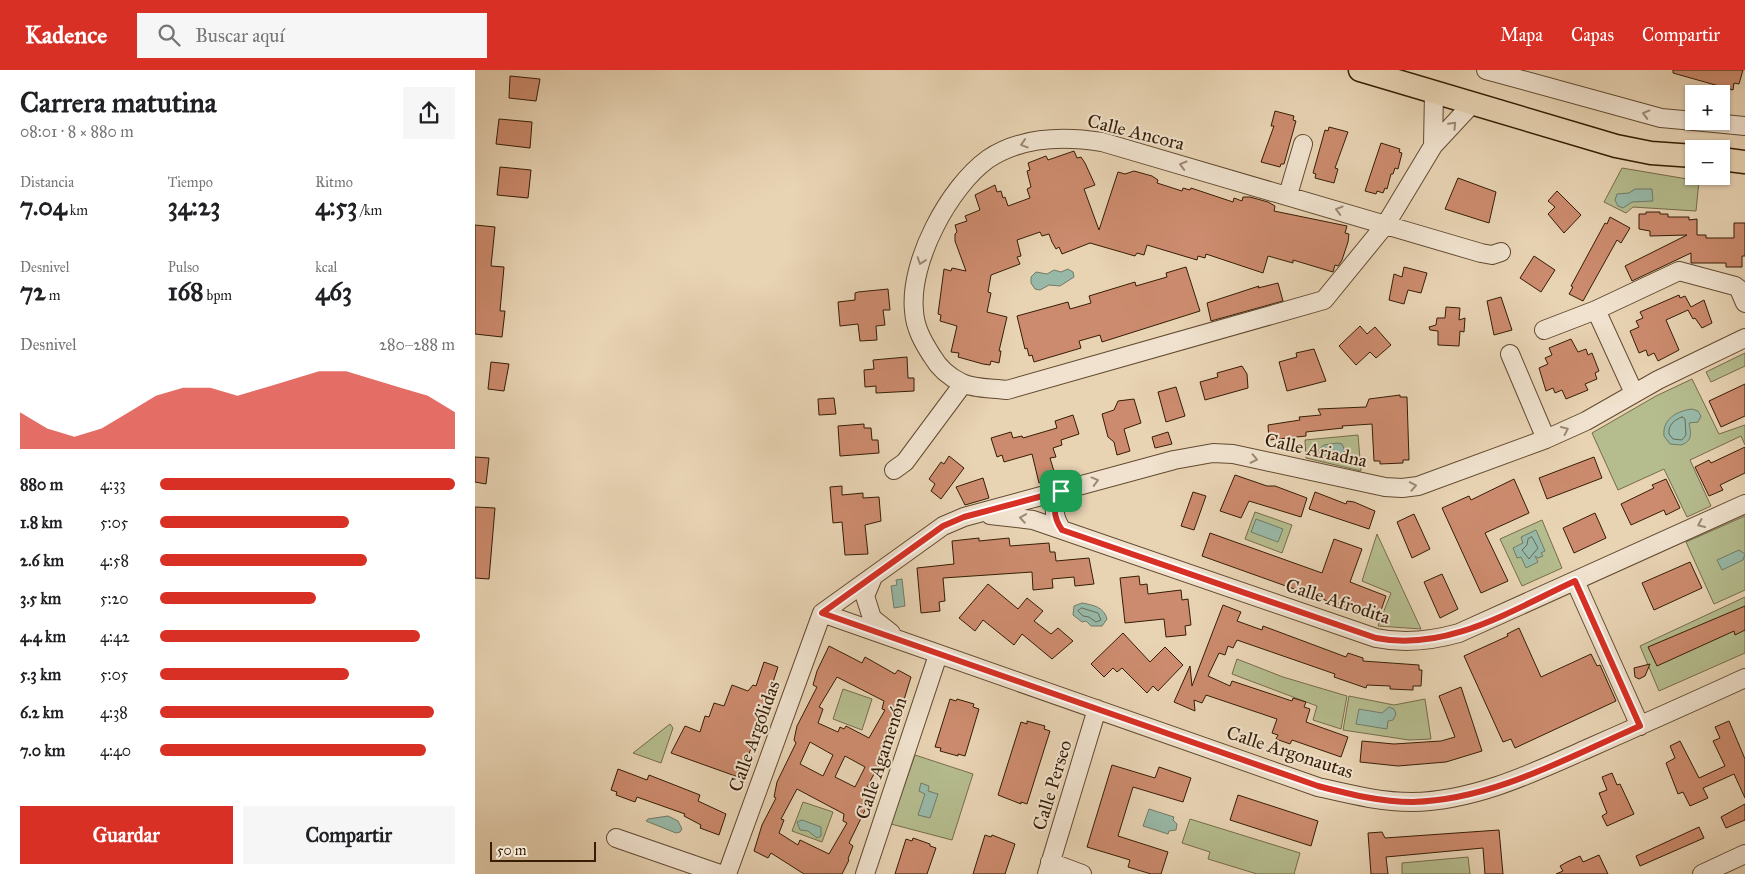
<!DOCTYPE html>
<html lang="es">
<head>
<meta charset="utf-8">
<style>
	:root { --surface:#fff; --page:#f6f6f6; --text:#202124; --muted:#757577; --accent:#d93025 }
	body { margin:0; font-family:"IM FELL Great Primer",serif; background:var(--page); color:var(--text); height:100vh; display:flex; flex-direction:column; font-size:19px; white-space:nowrap }
	* { box-sizing:border-box; margin:0 }
	p { font-size:16px; color:var(--muted) }
	.icon { flex:none; width:28px; height:28px; fill:none; stroke:currentColor; stroke-width:2; stroke-linecap:round; stroke-linejoin:round }
	.map { position:relative; flex:1; overflow:hidden }
	.side { display:flex; flex-direction:column; background:var(--surface); width:475px }
	.side>* { flex:none }
	.fabs { position:absolute; left:1210px; top:15px; display:grid; gap:10px }
	.fabs a { display:grid; place-items:center; width:45px; height:45px; border-radius:0px; background:var(--surface); box-shadow:0 1px 4px #0004; font-size:25px }
	.scale { position:absolute; left:15px; bottom:12px; width:106px; box-sizing:border-box; padding-left:5px; border:2px solid #361d04; border-top:0; font-size:14px; line-height:18px; white-space:nowrap; color:#361d04; -webkit-text-stroke:4px #f0e2ce; paint-order:stroke }
	.pin { position:absolute; display:grid; place-items:center; width:42px; height:42px; color:#fff; margin:-21px; border-radius:10px; box-shadow:0 2px 8px #0006 }
	.round { display:grid; place-items:center; flex:none; width:52px; height:52px; border-radius:0px; background:var(--page) }
	.summary { display:flex; align-items:center; justify-content:space-between; height:85px; padding:0 20px }
	h1 { font-size:28px; font-weight:700; line-height:38px }
	.metrics { display:grid; grid-template-columns:repeat(3,1fr); gap:8px; height:85px; padding:5px 20px }
	.metrics div { display:grid; align-content:center }
	.metrics b { font-size:25px; font-weight:700 }
	.metrics small { font-size:14px; font-weight:400 }
	.metrics p { font-size:14px }
	.chart { height:140px; padding:10px 20px }
	.chart p { display:flex; justify-content:space-between }
	.chart svg { width:100%; height:90px; margin-top:5px; fill:var(--accent); opacity:.7 }
	.cta { display:flex; gap:10px; margin-top:auto; padding:10px 20px }
	.cta a { flex:1; height:58px; border-radius:0px; background:var(--accent); color:#fff; font-size:20px; font-weight:700; line-height:58px; text-align:center }
	.cta a+a { background:var(--page); color:var(--text) }
	ul { padding:0 20px; list-style:none; font-size:16px }
	li { display:grid; grid-template-columns:80px 60px 1fr; align-items:center; height:38px }
	li i { height:12px; border-radius:6px; background:var(--accent) }
	header { display:flex; align-items:center; gap:30px; box-sizing:border-box; height:70px; padding:0 25px; background:var(--accent); color:#fff }
	header strong { font-size:24px }
	nav { display:flex; gap:28px; margin-inline-start:auto; font-size:18px }
	.search { width:350px; height:45px; background:var(--page); display:flex; align-items:center; gap:12px; box-sizing:border-box; padding:0 18px; border-radius:0px; color:var(--muted); font-size:19px }
	main { display:flex; flex:1; min-height:0 }
	.map>svg:first-child { display:block }
</style>
</head>
<body>
<header>
<strong>Kadence</strong>
<div class="search"><svg class="icon" aria-label="search" viewBox="0 0 24 24"><circle cx="10" cy="10" r="6"/><path d="M15 15l6 6"/></svg>Buscar aquí</div>
<nav><a>Mapa</a><a>Capas</a><a>Compartir</a></nav>
</header>
<main>
<section class="side">
<div class="summary"><div><h1>Carrera matutina</h1><p>08:01 · 8 × 880 m</p></div><a class="round"><svg class="icon" aria-label="share" viewBox="0 0 24 24"><path d="M12 15V3M7 8l5-5 5 5M5 13v7h14v-7"/></svg></a></div>
<div class="metrics">
<div><p>Distancia</p><b>7.04<small> km</small></b></div>
<div><p>Tiempo</p><b>34:23</b></div>
<div><p>Ritmo</p><b>4:53<small> /km</small></b></div>
</div>
<div class="metrics">
<div><p>Desnivel</p><b>72<small> m</small></b></div>
<div><p>Pulso</p><b>168<small> bpm</small></b></div>
<div><p>kcal</p><b>463</b></div>
</div>
<div class="chart"><p><span>Desnivel</span>280–288 m</p>
<svg viewBox="0 0 160 44" preserveAspectRatio="none"><path d="M0 44V26L10 34L20 38L30 34L40 26L50 18L60 14L70 14L80 18L90 14L100 10L110 6L120 6L130 10L140 14L150 18L160 26V44z"/></svg>
</div>
<ul>
<li><b>880 m</b>4:33<i style="width:100%"></i></li>
<li><b>1.8 km</b>5:05<i style="width:64%"></i></li>
<li><b>2.6 km</b>4:58<i style="width:70%"></i></li>
<li><b>3.5 km</b>5:20<i style="width:53%"></i></li>
<li><b>4.4 km</b>4:42<i style="width:88%"></i></li>
<li><b>5.3 km</b>5:05<i style="width:64%"></i></li>
<li><b>6.2 km</b>4:38<i style="width:93%"></i></li>
<li><b>7.0 km</b>4:40<i style="width:90%"></i></li>
</ul>
<div class="cta"><a>Guardar</a><a>Compartir</a></div>
</section>
<div class="map">
<svg width="1270" height="804" viewBox="0 0 1270 804">
	<rect width="100%" height="100%" fill="#e8d3b3"/>
	<filter id="stains"><feTurbulence type="fractalNoise" baseFrequency=".004" numOctaves="4"/><feColorMatrix values="0 0 0 0 .2 0 0 0 0 .09 0 0 0 0 .02 0 0 0 .5 -.17"/></filter>
	<radialGradient id="worn" r=".72"><stop offset=".6" stop-color="#630" stop-opacity="0"/><stop offset="1" stop-color="#630" stop-opacity=".3"/></radialGradient>
	<path fill="#b5bc8e" stroke="#766c49" d="M1147,98l77,13 -3,30 -63,-4 -7,6 -22,-11z
		M1270,283v13l-34,16 -5,-10z
		M1217,309l27,55 26,-9v20l-4,-9 -51,24 21,46 -24,11 -23,-48 -46,21 -26,-57 64,-37z
		M883,365l3,36 -55,-13 -1,-18z
		M780,442l37,13 -10,28 -37,-14z
		M1270,446v74l-31,14 -28,-62z
		M1067,450l20,48 -40,18 -22,-47z
		M902,464l44,95 -43,-3 13,-33 -29,-12z
		M1270,527v56l-86,38 -19,-45z
		M762,589l46,18 64,19 -6,33 -28,-9 4,-14 -85,-32z
		M368,619l29,10 -10,31 -29,-11z
		M874,626l45,9 31,-6 6,40 -22,1 -66,-10z
		M195,654l3,4 -12,35 -28,-10z
		M440,685l58,19 -21,66 -61,-16z
		M328,732l30,10 -11,30 -30,-11z
		M715,749l110,34 -6,21h-37l-49,-15 2,-7 -28,-9z
		M993,787l2,17h-68v-11z"/>
	<path fill="#98b9a8" stroke="#717b66" d="M1160,119h17l1,12 -21,1 -9,6 -5,-2 -3,-6 2,-6 12,-1z
		M593,199l5,3 1,5 -14,9 -11,-1 -9,5 -5,-1 -4,-6v-6l5,-5 11,2 7,-4 7,2z
		M1217,339l6,2 3,5 -3,6 -9,1c2,10 4,18 -8,22l-11,-1 -6,-8c-2,-17 13,-25 28,-27z
		M862,373l5,1 3,7 -12,10 -4,-5 -7,1 -4,-7 6,-5z
		M781,449l27,10 -5,13 -27,-10z
		M1061,460l9,21 -4,2 2,3 -5,2 -3,-2 3,6 -12,6 -5,-11 -4,1 -4,-10 10,-5 -2,-6z
		M1264,480l6,4 -2,6 -21,10 -5,-10z
		M427,509l3,27 -11,2 -3,-22 6,-1 -1,-5z
		M607,533c11,2 22,4 25,16l-5,7h-11l-5,-5 -4,1 -9,-7 1,-9z
		M914,637l5,2 2,5 -3,6 -5,1 -1,8 -31,-5 3,-15 23,4z
		M446,713l8,3 -1,5 10,3 -8,24 -12,-3 7,-21 -6,-3z
		M674,739l25,8 -1,3 4,4 -1,6 -7,1 -1,3 -25,-8z
		M193,746l10,5 4,8 -2,3 -4,1 -30,-12 2,-2z
		M327,750l19,7v9l-4,2 -9,-7 -8,-1 -3,-8z"/>
	<g fill="none" stroke-linecap="round" stroke-linejoin="round">
		<path stroke="#676b56" stroke-width="1" d="M1207,347l3,2 1,16 -4,5 -9,-1 -4,-5c-1,-9 5,-14 13,-17z
			M1057,467l6,11 -9,11 -7,-9 5,-5 1,-6z
			M607,538l16,5 3,7 -5,2 -7,-5 -6,-1 -5,-5z"/>
	</g>
	<path fill="#cc8b6e" stroke="#361d04" fill-rule="evenodd" d="M1198,0h70l-4,14 -5,-1 -1,7 -60,-17z
		M35,6l30,3 -4,22 -27,-3z
		M800,41l19,5 -1,4 3,1 -12,43h-3l-1,3 -19,-5 13,-36h-3z
		M24,49l33,3 -2,26 -34,-4z
		M854,57l19,5 -13,36 3,1 -4,14 -19,-5 1,-4 -3,-1 12,-43 3,1z
		M906,73l19,6 -1,3 3,1 -4,16 -3,-1 -2,6h-2l-4,15 -2,-1 -2,5 -6,-2 -1,3 -11,-3z
		M599,81l3,7 4,-1 4,6 10,22 -11,4 15,41 19,-58 7,2 9,-3 18,5 6,4 -1,3 25,8 1,-3 7,2 1,-2 42,14 1,-4 8,3 1,-4h7l18,5 7,4 -1,5 73,15 -2,7 4,1 -1,8 -6,18 -4,6 -3,-1 -2,7 -40,-12v3l-25,-7 -5,17 -57,-19 -1,4 -7,-2 -1,4 -50,-15 -3,10 -7,-2 -2,3 -45,-13 -28,11 -3,-7 -3,2 -4,-7 -3,-8 -7,2 -2,-4 -23,8 4,16 -4,1 3,7 -29,11 -3,17 3,1 -4,19 20,5 -8,34h2l-2,12 -8,-2 -1,4 -7,-1 -25,-7 1,-4 -8,-1 6,-26 -17,-5 1,-6 -3,-1 6,-45 7,2 1,-3 14,3 -11,-30v-7l2,-2 -2,-7 12,-4 -2,-5 15,-6 -5,-15 20,-10 2,7 4,-1 2,7 2,-1 3,9 22,-8 -3,-9 4,-2 -4,-16 3,-1 -2,-7 18,-7 2,4z
		M25,97l31,3 -3,28 -31,-3z
		M983,108l38,14 -7,31 -44,-14z
		M1082,121l24,24 -17,18 -16,-19 7,-7 -7,-6z
		M1171,142h14v2h8v3h21v3l8,-1v16h9v3h28v-15h11v33h-3v11h-16v-4h-35v-10l-59,28 -7,-15 62,-31 -37,1v-5l-11,-2v-15h7z
		M1135,147l20,11 -9,15 -4,-3 -34,61 -14,-7 4,-7 -2,-1 34,-63 2,1z
		M0,155l20,2 -4,39 13,1 -4,44h5l-3,26 -27,-3z
		M1059,186l21,14 -14,22 -21,-14z
		M711,197l14,44 -98,31 -2,-7 -21,6 2,7 -47,14 -2,-7 -3,1 -2,-8 -2,1 -8,-33 51,-14 2,7 21,-6 -2,-7 46,-14 1,4 31,-9 -1,-4z
		M929,197l23,6 -6,20 -13,-3 -4,14 -15,-4 5,-26 8,3z
		M803,213l5,18 -72,20 -4,-18 52,-17 -1,2z
		M413,219l2,21h-7l2,15 -9,1 1,14 -17,1 -2,-17 -18,2 -2,-24 17,-2v-7l3,-1z
		M1204,225l1,3 5,-2 6,11 13,-7 8,23 -10,5 -7,-10 -2,1 -5,-9 -22,10 13,30 -21,11 -4,-8 -6,3 -2,-6 -7,3 -9,-22 9,-4 -3,-6 7,-3 -3,-6z
		M1026,227l11,33 -18,5 -7,-34z
		M971,237l14,1 -1,12 6,-2 -1,14 -4,-1 -1,15 -21,-1v-14l-8,-1 -1,-3 7,-2 1,-7h8z
		M885,256l7,8 8,-7 16,18 -15,13 -6,-6 -14,13 -17,-19z
		M1096,269l7,13 8,-3 2,6 4,-2 7,18 -4,2 2,6 -12,5 3,6 -22,9 -4,-9 -7,3 -2,-5 -7,3 -7,-23 9,-4 -3,-6 7,-3 -3,-7z
		M839,279l12,32 -39,10 -8,-29 18,-5 -1,-4z
		M432,287l1,21h6v13l-38,2v-7l-11,1 -1,-17 10,-1 -1,-9z
		M16,292l18,2 -5,27 -16,-2z
		M767,296l5,8 1,14 -43,12 -5,-18 18,-5 -1,-4z
		M1270,314v32l-24,11 -12,-26z
		M701,317l9,29 -19,6 -8,-30z
		M925,325v2h7l2,63h-6v3l-23,1v-3h-6l-2,-37 -30,2 1,2 -37,4v4l-37,4 -1,-15 32,-5 -1,-3 22,-2 -3,-6 48,-2 3,-8z
		M359,328l2,16 -17,1 -1,-16z
		M659,329l7,24 -17,6 6,22 -13,4 -3,-13 -6,-5 -6,-23 12,-4 4,-9z
		M598,345l6,19 -18,6 1,5 -9,3 3,9 -6,1 6,20 -17,5 -7,-29 -28,8 -2,-7 -5,2 -6,-19 20,-6 2,6 9,-2 1,2 34,-10 -2,-7z
		M389,354v4h7l1,12h6l1,13 -39,3 -2,-30z
		M693,362l4,12 -17,4 -3,-11z
		M1270,377v26l-25,12 3,5 -14,6 -14,-29 14,-7 2,3z
		M474,386l15,12 -23,31 -10,-8 4,-7 -6,-5 12,-17 3,2z
		M0,387l14,1 -3,26 -11,-2z
		M1119,387l8,21 -55,21 -8,-21z
		M760,405l32,11h8l32,12 -6,19 -52,-16 -8,17 -21,-7z
		M508,408l6,20 -24,7 -9,-18z
		M1039,409l15,34 -44,20 23,48 -27,12 -39,-85 27,-12 2,4z
		M1191,409l14,29 -14,7 -2,-5 -33,15 -10,-21 33,-16 -2,-3z
		M367,416v9l21,-2v5l16,-1 2,24 -16,4 3,29 -23,1 -3,-33 -9,1 -3,-36z
		M718,422l13,4 -12,34 -13,-4z
		M840,422l31,12 1,-3 7,1 21,9 -6,18 -60,-20z
		M0,437l20,1 -6,71 -14,-1z
		M1120,443l11,25 -32,15 -11,-25z
		M939,444l16,35 -18,9 -15,-36z
		M735,463l112,40 12,-34 28,10 -12,33 36,14 -8,23 -176,-63z
		M504,468v3l30,-3 1,8 39,-3 1,9h5l1,9 33,-3 5,26 -19,2 -1,-9 -22,2 1,9 -20,2 -1,-18 -89,6 2,23 -6,1 1,9 -19,2 -4,-45 37,-4 -2,-23z
		M1215,492l12,26 -48,22 -12,-27z
		M967,504l16,35 -18,9 -16,-36z
		M664,506l1,9 7,-1 1,10 33,-4 1,10 6,-1 3,26 -6,1 1,9 -20,2 -2,-18 -39,4 -5,-45z
		M513,514l30,25 9,-11 16,13 -9,10 17,13 7,-6 15,13 -21,18 -30,-25 -8,11 -31,-25 -8,11 -16,-13z
		M748,535l18,7 -4,9 25,9 1,-4 83,31 2,-4 15,5v3l56,4v5h3l-1,16h-8v4l-23,-1v-3l-23,-1 -1,3 -32,-11 1,-3 -98,-34 -4,8 -5,-2 -3,9 -6,-2 -11,23 22,10 2,-5 60,20 1,-3 13,4 -2,5 6,2 -4,13 42,15 -7,20 -49,-17 -2,4 -14,-5 2,-4 -6,-2 5,-14 -71,-24 -4,8 -8,-3 1,11 -21,-9 16,-36 2,20z
		M1270,536v24l-10,5 -1,-4 -77,35 -9,-19z
		M1044,558l22,49 50,-23 6,12 3,-1 16,36 -101,47 -4,-9 -8,3 -39,-86 44,-20 -1,-2z
		M648,563l27,29 15,-15 18,18 -25,26 -5,-5 -6,7 -25,-25 -5,4 -4,-4 -9,9 -13,-13z
		M354,576l33,17 3,-6 30,17 3,-4 13,7 -8,26 -16,28 4,3 -3,14 -21,39 5,3 -4,14 -19,39 4,3 -5,13 1,1 -7,14h-38l-33,-21 -3,5 -14,-7 8,-26 14,-27 -2,-1 3,-15 19,-39 -2,-3 3,-14 20,-39 -4,-2 4,-14zM362,607l47,24 -2,8 3,1 -16,28 -23,-12 -2,3 -4,-2 -2,5 -20,-9 5,-14 -4,-2zM335,672l23,13 -10,21 -23,-12zM370,686l20,11 -10,20 -20,-10zM322,719l47,25 -1,7 4,2 -18,31 -29,-14 -2,5 -19,-12 5,-13 -3,-1z
		M289,592l14,5 -37,111 -70,-25 14,-27 15,6 5,-16 4,1 5,-14 10,3 8,-21 16,6 5,-6 3,1z
		M1175,594l-5,12 -6,3 -4,-2 -1,-9z
		M986,617l21,64 -36,11 -48,4 -38,-4 2,-21 32,3 47,-3 14,-4 -16,-41z
		M475,629l6,2 1,-2 17,5 -1,3 6,2 -14,47 -7,-2v2l-18,-5 1,-3 -6,-1z
		M552,651l18,5 -1,3 6,2 -23,73 -6,-2v2l-23,-9 23,-73 6,2z
		M1254,651l16,38v39l-11,-24 -31,14 5,10 -18,8 -7,-14 -5,2 -12,-31 9,-5 -5,-12 10,-5 19,37 26,-12 -12,-25 7,-3 -5,-11z
		M637,695l43,13 4,-11 32,11 -8,24 -50,-15 -15,49 50,16 -7,22h-10l-23,-7 2,-7 -43,-13z
		M143,699l29,11 2,-5 51,20 -2,6 28,13 -7,21 -19,-7 1,-3 -17,-9 1,-2 -48,-17 -2,5 -19,-7 1,-3 -6,-2z
		M1137,703l5,12 3,-1 14,30 -27,12 -5,-10 5,-3 -8,-20 8,-3 -5,-13z
		M763,725l80,26 -7,25 -81,-26z
		M1270,734v16l-19,8 -5,-11z
		M1224,757l5,11 -64,28 -4,-10z
		M1024,760l4,44h-18l-2,-26 -97,9 2,17h-17l-3,-41 14,-1 3,6z
		M510,765l6,2 1,-2 23,9 -10,30h-32z
		M438,768l17,6v2l6,2 -9,26h-32l11,-35 6,2z
		M1124,785l9,19h-52l7,-3 -3,-5 7,-4 13,-6 3,6z"/>
	<g fill="none" stroke-linecap="round" stroke-linejoin="round">
		<defs>
			<path id="minor" d="M1011,0l175,48 33,3
				M997,34l-39,42 -47,78 -62,76 -317,90c-13,-2 -33,-1 -45,-7 -13,-6 -23,-15 -30,-27 -9,-14 -17,-28 -18,-45 -5,-49 35,-124 74,-152 33,-22 76,-23 114,-17l379,111 11,2 9,-3
				M1219,51l51,5
				M958,76l1,-54
				M813,125l15,-51
				M1121,240l38,83
				M1069,260l52,-20 83,-39 56,15 4,3 6,14
				M1035,284l36,85
				M419,400l11,-8 58,-78
				M585,421c-8,14 -7,26 2,39
				M515,445l43,5 343,118c29,6 55,3 83,-5l286,-129
				M398,507l-8,19 7,22 19,15
				M1100,511l65,145
				M347,543l121,-87 21,-9 210,-57 39,-7 20,1 152,33 17,1 16,-2 128,-47 40,-18 72,-41 87,-42
				M347,543l496,174c31,7 62,15 94,15 62,-1 121,-29 177,-54 52,-23 104,-46 156,-70
				M141,768l104,36
				M575,792l32,12
				M252,804l95,-261
				M390,804l73,-219
				M572,804l50,-165
				M1227,804l43,-20"/>
			<path id="major" d="M885,0l256,76 35,7 43,3
				M1246,89l24,3"/>
		</defs>
		<use href="#minor" stroke="#624a30" stroke-width="20"/>
		<use href="#major" stroke="#361d04" stroke-width="25"/>
		<use href="#minor" stroke="#f0e2ce" stroke-width="18"/>
		<use href="#major" stroke="#e8d3b3" stroke-width="22"/>
	</g>
	<defs><path id="oneway-chevron" d="M-2-3.5L2.5 0L-2 3.5" fill="none" stroke-width="1.6" stroke-linecap="round" stroke-linejoin="round" transform="scale(1.25)"/></defs>
	<g stroke="#9c8973">
		<use href="#oneway-chevron" transform="translate(1171 44) rotate(-165)"/>
		<use href="#oneway-chevron" transform="translate(978 55) rotate(-47)"/>
		<use href="#oneway-chevron" transform="translate(549 74) rotate(163)"/>
		<use href="#oneway-chevron" transform="translate(708 95) rotate(-164)"/>
		<use href="#oneway-chevron" transform="translate(864 140) rotate(-164)"/>
		<use href="#oneway-chevron" transform="translate(446 191) rotate(109)"/>
		<use href="#oneway-chevron" transform="translate(1090 360) rotate(-25)"/>
		<use href="#oneway-chevron" transform="translate(779 389) rotate(12)"/>
		<use href="#oneway-chevron" transform="translate(620 411) rotate(-15)"/>
		<use href="#oneway-chevron" transform="translate(938 416) rotate(-11)"/>
		<use href="#oneway-chevron" transform="translate(548 448) rotate(-171)"/>
		<use href="#oneway-chevron" transform="translate(1226 454) rotate(156)"/>
	</g>
	<g fill="none" stroke-linecap="round" stroke-linejoin="round">
		<defs>
			<path id="route" d="M586,421c-9,14 -8,26 1,39l314,108c71,14 136,-28 199,-57l65,145c-71,31 -147,74 -227,76 -33,0 -64,-8 -95,-16l-496,-173 121,-87 21,-9z"/>
		</defs>
		<use href="#route" stroke="#fff" stroke-width="10"/>
		<use href="#route" stroke="#d93025" stroke-width="6"/>
	</g>
	<g text-anchor="middle" dominant-baseline="central" stroke-width="4" stroke-linejoin="round" paint-order="stroke">
		<g font-size="19" fill="#361d04" stroke="#f0e2ce">
			<text transform="translate(661 62) rotate(14)">Calle Ancora</text>
			<text transform="translate(841 380) rotate(12)">Calle Ariadna</text>
			<text transform="translate(863 531) rotate(18)">Calle Afrodita</text>
			<text transform="translate(279 666) rotate(-70)">Calle Argólidas</text>
			<text transform="translate(815 682) rotate(18)">Calle Argonautas</text>
			<text transform="translate(406 688) rotate(-72)">Calle Agamenón</text>
			<text transform="translate(577 715) rotate(-73)">Calle Perseo</text>
		</g>
	</g>
	<rect width="100%" height="100%" filter="url(#stains)"/>
	<rect width="100%" height="100%" fill="url(#worn)"/>
</svg>
<div class="fabs">
<a>+</a>
<a>−</a>
</div>
<div class="scale">50 m</div>
<div class="pin" style="left:586px;top:421px;background:#1e9e55"><svg class="icon" aria-label="arrive" viewBox="0 0 24 24"><path d="M6 21V4h12l-3 4 3 4H6"/></svg></div>
</div>
</main>
</body>
</html>
